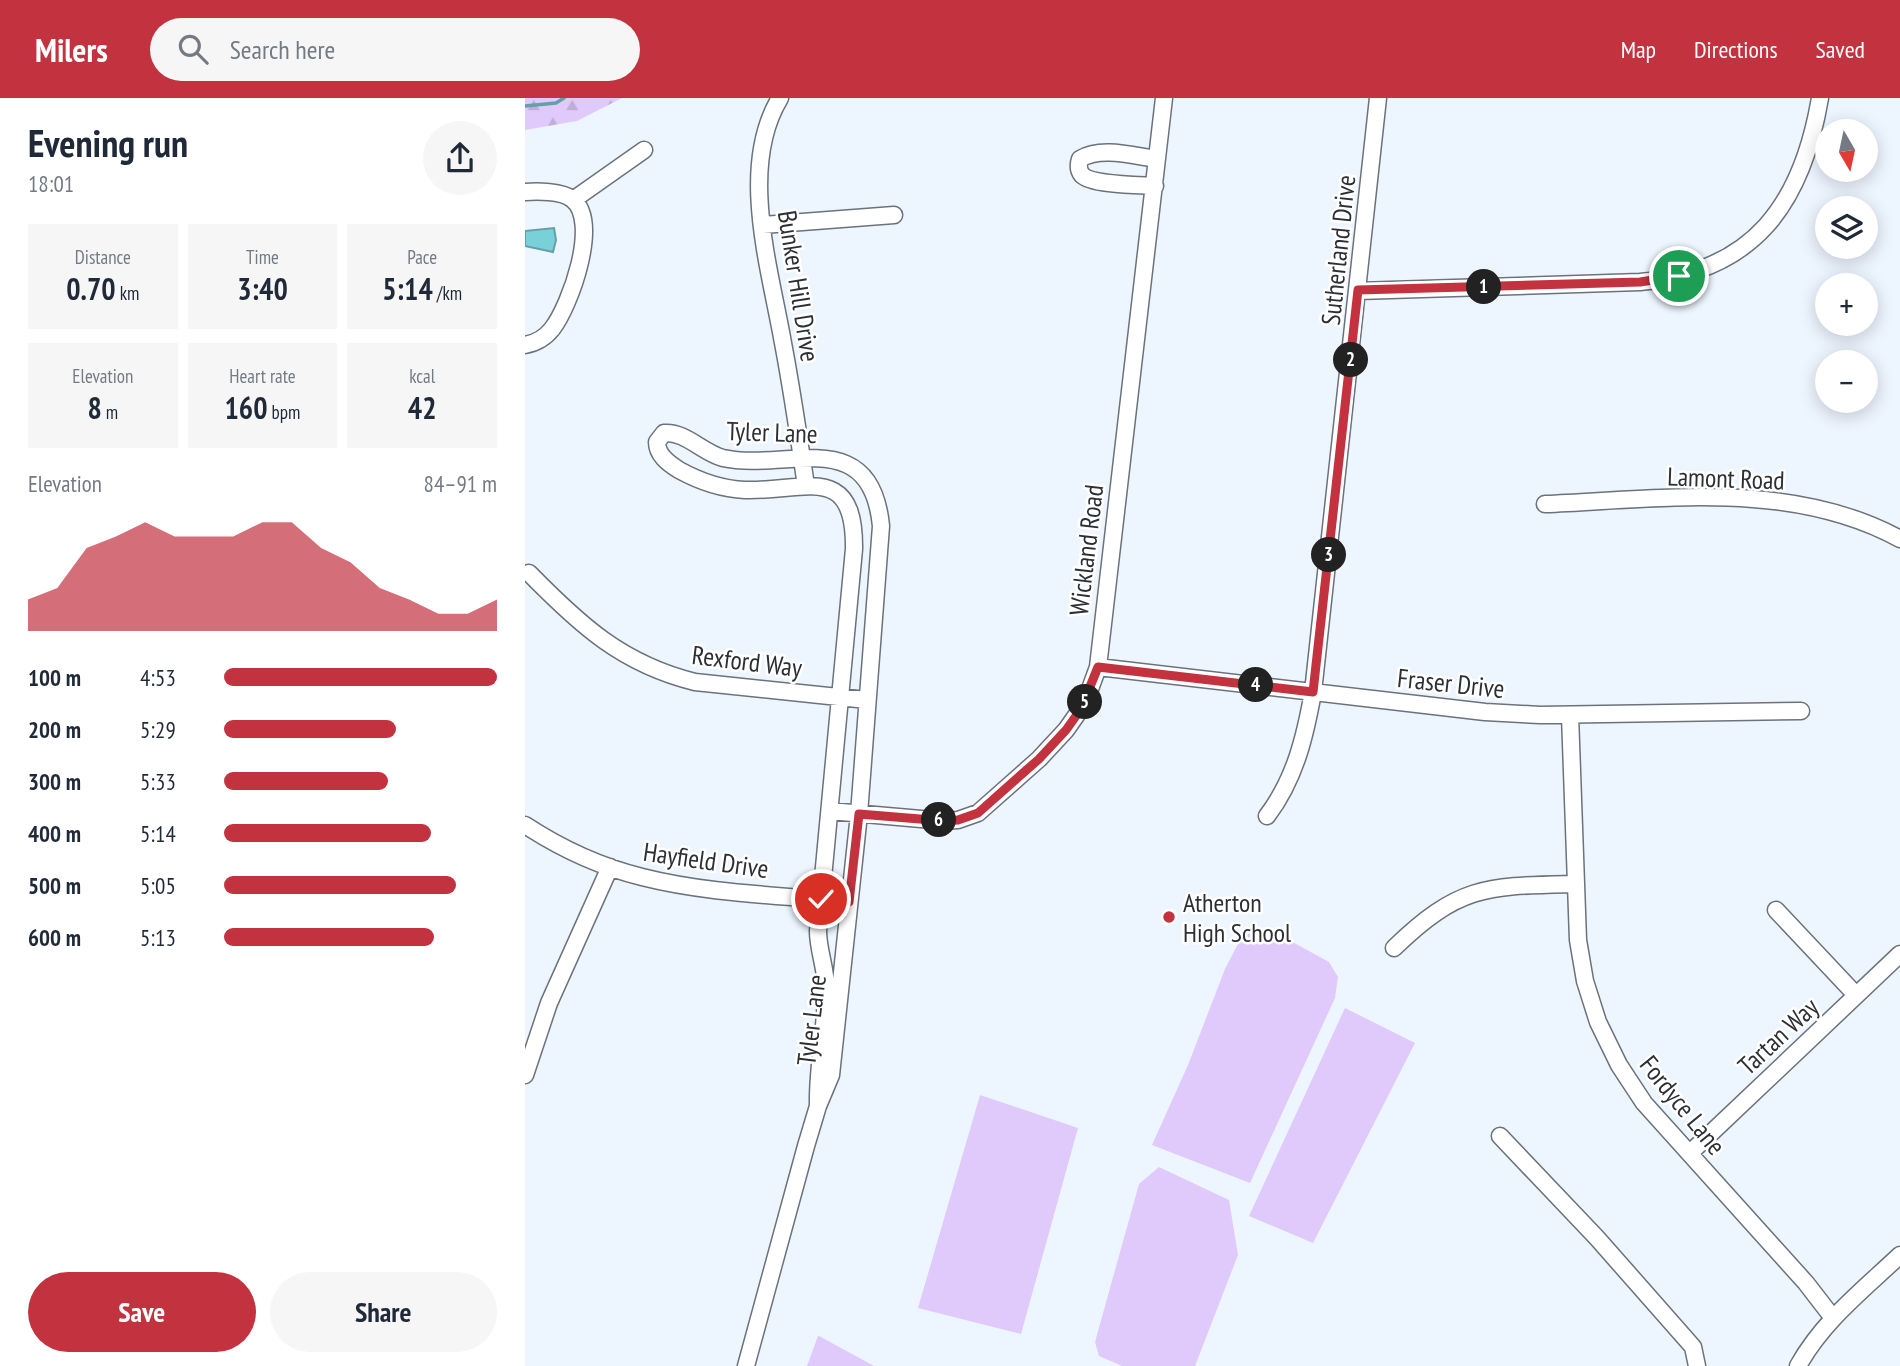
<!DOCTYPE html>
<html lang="en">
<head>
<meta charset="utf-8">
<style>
	:root { --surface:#fff; --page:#f6f6f7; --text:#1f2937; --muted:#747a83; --accent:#c2323f }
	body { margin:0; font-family:"PT Sans Narrow",sans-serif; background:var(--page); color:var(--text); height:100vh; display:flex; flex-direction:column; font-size:26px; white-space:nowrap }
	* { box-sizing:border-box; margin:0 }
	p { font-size:23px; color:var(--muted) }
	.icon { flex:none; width:38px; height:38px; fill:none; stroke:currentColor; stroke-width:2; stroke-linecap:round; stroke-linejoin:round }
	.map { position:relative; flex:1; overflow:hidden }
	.side { display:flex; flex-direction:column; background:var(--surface); width:525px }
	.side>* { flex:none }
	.needle { width:46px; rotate:171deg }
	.buttons { position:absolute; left:1290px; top:21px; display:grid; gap:14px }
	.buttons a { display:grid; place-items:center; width:63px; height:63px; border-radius:50%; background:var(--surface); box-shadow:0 4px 18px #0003; font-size:35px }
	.pin { position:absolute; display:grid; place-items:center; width:60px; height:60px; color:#fff; margin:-30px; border:4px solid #fff; border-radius:50%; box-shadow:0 2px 7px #0007 }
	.km { position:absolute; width:35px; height:35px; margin:-18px; border-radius:50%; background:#222; color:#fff; font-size:19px; line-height:35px; text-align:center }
	.round { display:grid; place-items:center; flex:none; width:74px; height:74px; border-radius:37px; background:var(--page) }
	.headline { display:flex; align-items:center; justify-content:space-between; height:119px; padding:0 28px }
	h1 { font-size:38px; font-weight:800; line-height:52px }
	.figures { display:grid; grid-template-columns:repeat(3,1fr); gap:10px; height:119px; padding:7px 28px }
	.figures div { display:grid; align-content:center; border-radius:0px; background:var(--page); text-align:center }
	.figures b { font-size:30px; font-weight:800 }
	.figures small { font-size:19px; font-weight:400 }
	.figures p { font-size:19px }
	.chart { height:196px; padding:14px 28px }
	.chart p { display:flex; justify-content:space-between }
	.chart svg { width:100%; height:126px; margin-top:7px; fill:var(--accent); opacity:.7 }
	.primary-button { display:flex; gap:14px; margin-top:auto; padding:14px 28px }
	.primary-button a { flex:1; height:80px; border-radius:42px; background:var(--accent); color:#fff; font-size:28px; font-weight:800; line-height:80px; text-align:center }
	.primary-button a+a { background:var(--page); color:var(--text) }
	ul { padding:0 28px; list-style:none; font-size:23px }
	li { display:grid; grid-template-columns:112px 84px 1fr; align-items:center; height:52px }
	li i { height:18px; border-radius:9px; background:var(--accent) }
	header { display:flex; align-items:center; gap:42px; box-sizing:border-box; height:98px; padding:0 35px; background:var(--accent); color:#fff }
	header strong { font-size:33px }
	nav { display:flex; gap:38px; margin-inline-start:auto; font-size:24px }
	.search { width:490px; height:63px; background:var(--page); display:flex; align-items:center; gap:18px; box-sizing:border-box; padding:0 24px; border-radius:38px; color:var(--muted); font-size:26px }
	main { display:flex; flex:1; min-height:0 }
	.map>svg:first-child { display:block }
</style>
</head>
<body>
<header>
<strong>Milers</strong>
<div class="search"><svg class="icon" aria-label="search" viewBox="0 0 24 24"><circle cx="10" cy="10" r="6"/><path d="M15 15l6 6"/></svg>Search here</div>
<nav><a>Map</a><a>Directions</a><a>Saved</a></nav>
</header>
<main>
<section class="side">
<div class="headline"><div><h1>Evening run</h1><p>18:01</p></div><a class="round"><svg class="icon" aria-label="share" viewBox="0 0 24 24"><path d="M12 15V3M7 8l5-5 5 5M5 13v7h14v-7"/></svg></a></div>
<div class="figures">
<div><p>Distance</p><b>0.70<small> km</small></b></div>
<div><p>Time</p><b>3:40</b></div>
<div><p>Pace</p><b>5:14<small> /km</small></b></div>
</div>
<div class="figures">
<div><p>Elevation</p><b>8<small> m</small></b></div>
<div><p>Heart rate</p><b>160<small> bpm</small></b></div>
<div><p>kcal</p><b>42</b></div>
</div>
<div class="chart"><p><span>Elevation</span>84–91 m</p>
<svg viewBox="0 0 160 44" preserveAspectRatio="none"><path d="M0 44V33L10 29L20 15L30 11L40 6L50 11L60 11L70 11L80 6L90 6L100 15L110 20L120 29L130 33L140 38L150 38L160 33V44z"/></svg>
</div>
<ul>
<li><b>100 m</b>4:53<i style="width:100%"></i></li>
<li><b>200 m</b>5:29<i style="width:63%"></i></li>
<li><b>300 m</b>5:33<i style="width:60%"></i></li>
<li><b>400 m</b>5:14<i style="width:76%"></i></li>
<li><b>500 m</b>5:05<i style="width:85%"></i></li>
<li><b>600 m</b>5:13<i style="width:77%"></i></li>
</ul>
<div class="primary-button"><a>Save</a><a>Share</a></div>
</section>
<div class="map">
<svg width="1375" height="1268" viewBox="0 0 1375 1268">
	<defs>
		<pattern id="forest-firs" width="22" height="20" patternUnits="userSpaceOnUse" patternTransform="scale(1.75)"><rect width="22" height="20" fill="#e0cafb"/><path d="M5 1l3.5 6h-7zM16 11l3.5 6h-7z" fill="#c0aed8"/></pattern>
	</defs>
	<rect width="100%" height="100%" fill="#edf5ff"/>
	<path fill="url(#forest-firs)" d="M0,0h97l-45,23 -52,9z"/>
	<path fill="#e0cafb" d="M729,832l22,3 53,29 9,15 -3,21 -85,185 -98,-38 36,-80 37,-96 15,-29z
		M820,910l70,35 -102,200 -64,-27z
		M455,997l98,33 -57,206 -103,-26z
		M634,1069l70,33 9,55 -43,111h-73l-23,-10 -4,-14 44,-158z
		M293,1238h1l55,30h-67z"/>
	<path fill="#7ad0d9" stroke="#63a0a7" stroke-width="2" d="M29,130l2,12 -3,12 -28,-6v-15z"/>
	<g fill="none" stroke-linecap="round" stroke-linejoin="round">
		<path stroke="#63a0a7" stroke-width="3.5" d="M0,8l31,-3 8,-5"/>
		<defs>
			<path id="minor" d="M255,0c-42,69 -10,170 3,245 9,47 16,95 23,143
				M630,88c-16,-1 -63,-1 -73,-11 -4,-5 -4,-10 -2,-16 21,-13 54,-3 77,0
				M0,94c12,-1 37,-1 47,7 29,22 -2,107 -20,130 -8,10 -16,14 -27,16
				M48,102l71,-50
				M238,127l131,-10
				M833,193l282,-9c114,-10 162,-78 180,-184
				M1020,406c118,-5 247,-24 355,35
				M4,475c51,52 93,91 166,109l172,18
				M573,569l387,45 55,3 261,-4
				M1045,617l8,225 7,41 13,41 21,43 25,38 162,180 27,35
				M305,713l114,10 14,-1 20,-7 61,-54 27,-29 19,-27 13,-36 66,-569
				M742,718c28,-37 38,-79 46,-124l65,-594
				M0,727c35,23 76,42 117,52 67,17 138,18 207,25
				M1251,812l80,85
				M869,850c66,-64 94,-62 182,-64
				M0,977l24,-72 61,-136
				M975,1038l97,102 96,109 4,19
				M1165,1055l210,-199
				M221,1268l60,-220 12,-40 13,-31 28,-261 22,-288c-10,-103 -95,-54 -158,-68 -20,-5 -38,-27 -59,-25l-7,9c0,13 11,21 22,28 20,11 43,19 66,20 59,2 110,-29 109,59l-36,382c0,20 9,40 8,60 0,38 -9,76 -8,115
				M1273,1268c25,-45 65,-76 102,-111"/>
		</defs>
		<use href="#minor" stroke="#6b727b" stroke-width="19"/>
		<use href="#minor" stroke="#fff" stroke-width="16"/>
	</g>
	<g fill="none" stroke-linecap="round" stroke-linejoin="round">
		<defs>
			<path id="route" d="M296,801l28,3 10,-88 85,7 14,-1 20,-7 61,-54 27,-29 15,-21 17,-42 215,25 45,-402 282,-8 39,-6"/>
		</defs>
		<use href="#route" stroke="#fff" stroke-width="14"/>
		<use href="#route" stroke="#c2323f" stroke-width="9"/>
	</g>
	<circle fill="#c2323f" stroke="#fff" stroke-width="2.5" cx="644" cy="819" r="7"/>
	<g text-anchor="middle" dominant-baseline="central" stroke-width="5" stroke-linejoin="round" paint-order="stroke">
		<g font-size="26" fill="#2c2f33" stroke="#fff">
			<text transform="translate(813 152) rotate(-84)">Sutherland Drive</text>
			<text transform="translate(274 188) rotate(81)">Bunker Hill Drive</text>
			<text transform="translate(247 334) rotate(2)">Tyler Lane</text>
			<text transform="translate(1201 380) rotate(2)">Lamont Road</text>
			<text transform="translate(561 452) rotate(-83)">Wickland Road</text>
			<text transform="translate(222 563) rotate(7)">Rexford Way</text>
			<text transform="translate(926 585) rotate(6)">Fraser Drive</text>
			<text transform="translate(181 762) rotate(8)">Hayfield Drive</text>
			<text transform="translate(286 922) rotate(-83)">Tyler Lane</text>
			<text transform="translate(1253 938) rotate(-43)">Tartan Way</text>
			<text transform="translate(1158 1007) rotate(51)">Fordyce Lane</text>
		</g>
		<g font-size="26" fill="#2c2f33" stroke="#fff" text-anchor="start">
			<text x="658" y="804">Atherton<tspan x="658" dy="30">High School</tspan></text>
		</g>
	</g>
</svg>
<div class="buttons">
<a><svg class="needle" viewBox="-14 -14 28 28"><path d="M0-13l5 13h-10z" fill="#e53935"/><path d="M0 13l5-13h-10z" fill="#747a83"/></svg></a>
<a><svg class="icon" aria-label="layers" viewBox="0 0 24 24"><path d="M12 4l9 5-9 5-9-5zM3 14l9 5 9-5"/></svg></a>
<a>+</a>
<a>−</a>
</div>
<div class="pin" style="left:1154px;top:178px;background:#1e9e55"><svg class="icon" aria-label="arrive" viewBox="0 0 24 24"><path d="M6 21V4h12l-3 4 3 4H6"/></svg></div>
<div class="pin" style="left:296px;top:801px;background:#d93025"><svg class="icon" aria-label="check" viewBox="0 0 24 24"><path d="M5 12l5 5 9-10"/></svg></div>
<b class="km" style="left:959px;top:189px">1</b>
<b class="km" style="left:826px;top:262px">2</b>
<b class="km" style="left:804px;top:457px">3</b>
<b class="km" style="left:731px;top:587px">4</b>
<b class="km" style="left:560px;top:604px">5</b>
<b class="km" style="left:414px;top:722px">6</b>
</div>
</main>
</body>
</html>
